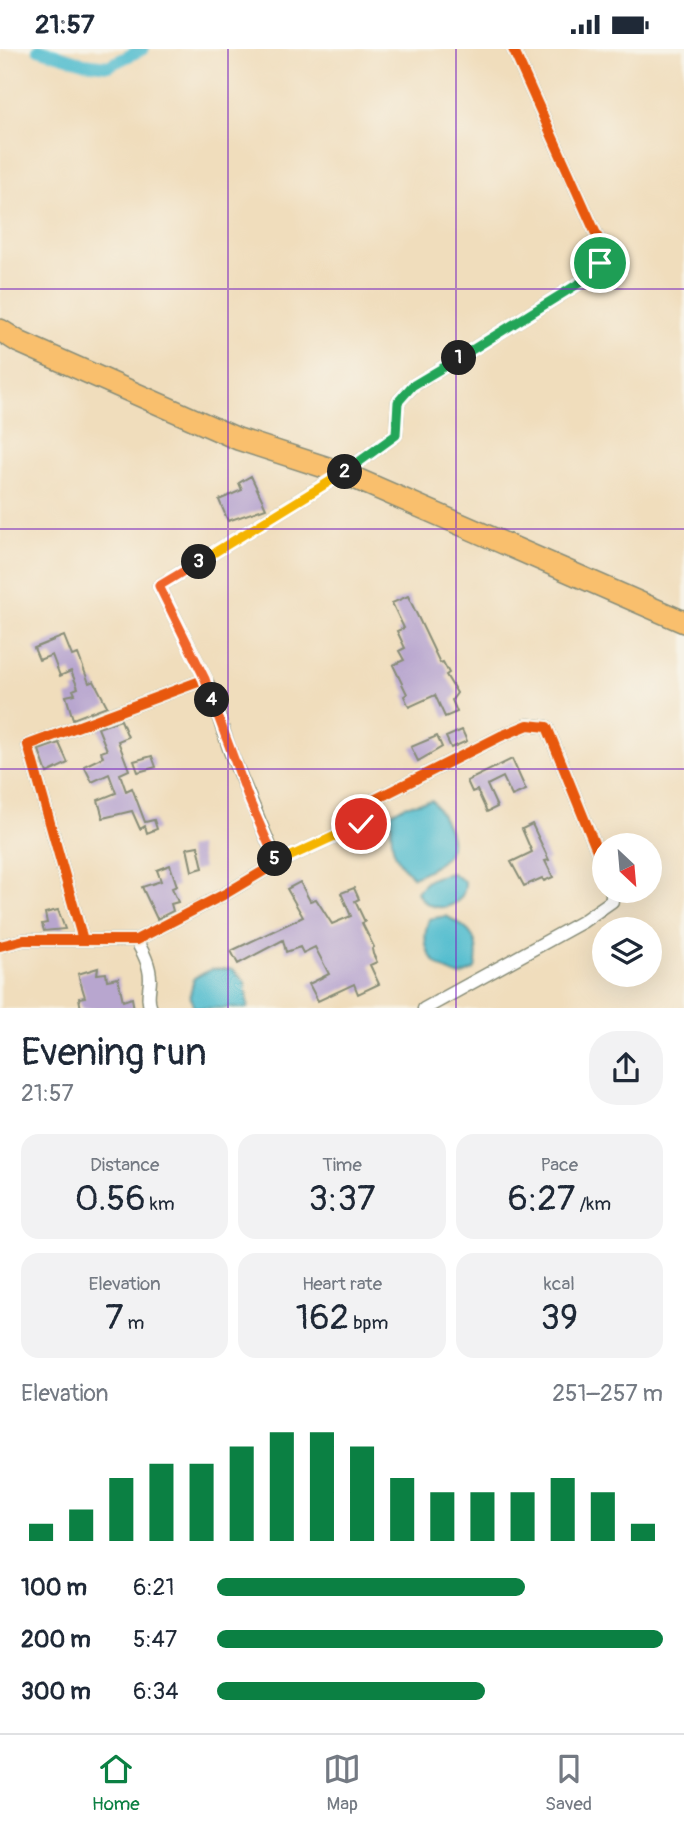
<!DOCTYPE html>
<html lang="en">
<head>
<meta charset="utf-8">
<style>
	:root { --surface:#fff; --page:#f2f2f3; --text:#1f2937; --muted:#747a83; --line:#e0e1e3; --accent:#0b8043 }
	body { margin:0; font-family:Pangolin,sans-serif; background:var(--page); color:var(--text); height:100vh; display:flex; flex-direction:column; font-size:26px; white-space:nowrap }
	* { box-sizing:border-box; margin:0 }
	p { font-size:23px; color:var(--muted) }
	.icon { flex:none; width:38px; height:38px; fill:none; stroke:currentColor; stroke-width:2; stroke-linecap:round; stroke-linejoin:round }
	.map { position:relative; height:959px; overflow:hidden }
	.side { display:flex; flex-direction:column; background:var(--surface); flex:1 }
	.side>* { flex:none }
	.needle { width:46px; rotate:154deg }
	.controls { position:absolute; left:592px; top:784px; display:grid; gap:14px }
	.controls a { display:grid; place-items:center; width:70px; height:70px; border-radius:50%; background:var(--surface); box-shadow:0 7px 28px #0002; font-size:35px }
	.pin { position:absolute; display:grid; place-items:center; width:60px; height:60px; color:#fff; margin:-30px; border:4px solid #fff; border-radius:50%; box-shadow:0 2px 7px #0007 }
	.km { position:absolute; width:35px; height:35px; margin:-18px; border-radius:50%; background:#222; color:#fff; font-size:19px; line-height:35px; text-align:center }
	.round { display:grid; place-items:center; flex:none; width:74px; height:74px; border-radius:28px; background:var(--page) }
	.headline { display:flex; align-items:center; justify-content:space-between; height:119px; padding:0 21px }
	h1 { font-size:38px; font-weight:600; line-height:52px }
	.metrics { display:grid; grid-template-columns:repeat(3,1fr); gap:10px; height:119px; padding:7px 21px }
	.metrics div { display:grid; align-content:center; border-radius:18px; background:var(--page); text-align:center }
	.metrics b { font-size:35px; font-weight:600 }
	.metrics small { font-size:19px; font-weight:400 }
	.metrics p { font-size:19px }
	.chart { height:196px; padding:14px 21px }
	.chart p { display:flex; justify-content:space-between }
	.chart svg { width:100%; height:126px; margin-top:7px; stroke:var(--accent); stroke-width:6 }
	ul { padding:0 21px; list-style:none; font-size:23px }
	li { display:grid; grid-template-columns:112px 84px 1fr; align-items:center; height:52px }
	li i { height:18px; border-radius:9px; background:var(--accent) }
	.status { display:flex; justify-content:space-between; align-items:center; height:49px; padding:0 35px; background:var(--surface); direction:ltr }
	.status svg { height:19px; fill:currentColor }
	.tabs { display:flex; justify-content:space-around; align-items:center; height:98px; border-top:2px solid var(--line); background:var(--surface); font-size:19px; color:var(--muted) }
	.tabs a { display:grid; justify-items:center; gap:4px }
	.tabs .selected { color:var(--accent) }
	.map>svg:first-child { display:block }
</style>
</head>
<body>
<div class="status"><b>21:57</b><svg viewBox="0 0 49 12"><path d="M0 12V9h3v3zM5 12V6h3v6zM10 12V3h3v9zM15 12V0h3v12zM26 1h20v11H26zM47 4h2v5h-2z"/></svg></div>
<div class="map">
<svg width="684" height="960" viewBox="0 0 684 960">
	<rect width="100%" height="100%" fill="#f7f3e8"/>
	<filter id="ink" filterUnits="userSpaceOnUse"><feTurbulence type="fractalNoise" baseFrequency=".0143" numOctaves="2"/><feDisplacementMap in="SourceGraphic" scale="14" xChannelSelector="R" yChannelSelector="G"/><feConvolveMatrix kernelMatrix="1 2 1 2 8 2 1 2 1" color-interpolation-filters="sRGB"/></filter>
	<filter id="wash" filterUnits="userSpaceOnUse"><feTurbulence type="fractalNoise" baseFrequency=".00686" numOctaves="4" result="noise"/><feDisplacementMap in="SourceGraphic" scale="28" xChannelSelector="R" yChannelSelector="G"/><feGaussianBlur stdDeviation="1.57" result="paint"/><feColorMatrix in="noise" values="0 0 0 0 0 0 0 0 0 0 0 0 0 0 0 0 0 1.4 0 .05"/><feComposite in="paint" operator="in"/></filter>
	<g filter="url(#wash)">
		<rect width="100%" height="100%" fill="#f0ddbc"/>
		<path fill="#53bdcf" stroke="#397d82" stroke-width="2" d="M432,751c27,40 30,56 -19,77 -23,-21 -22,-34 -22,-64l13,-7z
			M452,824l13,9c1,29 -37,34 -48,10 10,-14 18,-16 35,-19z
			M446,867c26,13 35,24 29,53l-14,7c-28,-8 -43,-27 -32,-57z
			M212,920h20l13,13 3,26h-54l-4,-12 4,-18z"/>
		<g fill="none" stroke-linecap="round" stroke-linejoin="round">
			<path stroke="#53bdcf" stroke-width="12" d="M38,0l46,14 24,3 35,-17"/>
		</g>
		<g id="blocks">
			<path fill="#b8a6cf" d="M251,427l15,32 -38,13 -9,-21 23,-10 -3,-7z
				M408,547l32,67 3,-1 6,11 -3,2 11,18 -5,7 5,12 -12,5 -10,-22 -26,12 -5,-11 3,-2 -14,-29 11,-5 -5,-9 6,-3 -8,-17 7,-3 -12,-25z
				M64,587l8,20 6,-2 11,29 5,-2 13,25 -34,13 -7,-23 9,-2 -2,-4 5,-2 -7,-17 -11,5 -8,-21 -13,5 -5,-12z
				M121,671l7,17 -10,4 11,29 -9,4 6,17 6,-3 13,34 9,-2 3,9 -10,4 -2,-7 -5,3 -8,-18 -29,7 -5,-18 18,-7 -7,-19 -17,8 -8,-16 19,-9 -2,-5 6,-2 -9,-22z
				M462,681l5,11 -16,7 -5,-11z
				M437,687l5,11 -24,14 -7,-14z
				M59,694l9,20 -21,10 -8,-23z
				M152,707l4,11 -18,5 -4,-11z
				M512,710l14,31 -14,6 -9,-19 -16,8 10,22 -10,5 -10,-22 -5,2 -5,-11z
				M532,775l17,36 -4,1 8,16 -9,4 -2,-3 -18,8 -13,-24 21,-10 -10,-23z
				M198,797l5,22 -11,3 -5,-23z
				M170,816l7,21 -5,2 6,14 -7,2 2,7 -16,8 -15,-32 19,-6 -4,-11z
				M300,833l10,19 6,-2 16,25 19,-8 -10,-23 13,-5 5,11 -4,2 10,21 -3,1 12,24 -2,2 1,5 4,8 -7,3 9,19 -21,10 -4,-10 -36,17 -9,-17 20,-10 -14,-27 -12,6 -3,-6 -14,5 -3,-12 -45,24 -7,-13 72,-34 -16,-28z
				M58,861l7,19 -21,2 -2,-7 5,-1 -2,-10z
				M98,919l-1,6 9,-1 1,7 11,-2 5,23 9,-3 2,11h-53l-2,-11 6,-1 -7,-23z"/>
		</g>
	</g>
	<g filter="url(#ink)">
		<use href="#blocks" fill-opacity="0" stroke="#888d78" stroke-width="2"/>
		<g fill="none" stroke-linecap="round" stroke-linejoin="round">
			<defs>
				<path id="minor" d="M206,630l24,72 47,112
					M83,891l-55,-195 178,-66 -47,-93 184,-113 53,-38 2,-33 15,-16 173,-107 14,-16 1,-18 -88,-196
					M136,891c7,12 14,25 14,39 0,11 -4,19 1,30
					M0,897l24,-6h112l89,-46 52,-31 84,-39 7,-10 4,-13 129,-65 27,-11 19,2 57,141
					M424,960l158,-87 30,-21v-10"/>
				<path id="primary" d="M0,281l19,12 219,97 105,34 341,149"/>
			</defs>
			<use href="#minor" stroke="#888d78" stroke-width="15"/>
			<use href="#primary" stroke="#888d78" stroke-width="24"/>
			<use href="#minor" stroke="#fff" stroke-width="12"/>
			<use href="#primary" stroke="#f9bf6d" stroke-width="21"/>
			<defs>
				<path id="cycleway" d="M83,891l-55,-195 178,-66 -47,-93 184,-113 53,-38 2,-33 15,-16 173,-107 14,-16 1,-18 -88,-196
					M0,897l24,-6h112l89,-46 52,-31 84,-39 7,-10 4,-13 129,-65 27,-11 19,2 57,141"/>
			</defs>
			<use href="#cycleway" stroke="#f7f3e8" stroke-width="15"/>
			<use href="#cycleway" stroke="#e8590c" stroke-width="10"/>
		</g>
	</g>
	<g fill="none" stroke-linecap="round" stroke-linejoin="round" filter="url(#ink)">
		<defs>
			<path id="split-1" d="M459,309l127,-79 14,-16"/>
			<path id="split-2" d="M345,423l51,-37 2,-33 14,-16 47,-28"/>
			<path id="split-3" d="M199,513l146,-90"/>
			<path id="split-4" d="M199,513l-40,24 46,93 7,21"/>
			<path id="split-5" d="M212,651l38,102 25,57"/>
			<path id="split-6" d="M275,810l1,4 85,-39"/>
		</defs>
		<use href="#split-1" stroke="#fff" stroke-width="14"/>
		<use href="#split-2" stroke="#fff" stroke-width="14"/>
		<use href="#split-3" stroke="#fff" stroke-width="14"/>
		<use href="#split-4" stroke="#fff" stroke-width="14"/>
		<use href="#split-5" stroke="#fff" stroke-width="14"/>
		<use href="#split-6" stroke="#fff" stroke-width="14"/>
		<use href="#split-1" stroke="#22a559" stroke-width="9"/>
		<use href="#split-2" stroke="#22a559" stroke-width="9"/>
		<use href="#split-3" stroke="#f5b400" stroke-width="9"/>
		<use href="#split-4" stroke="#f0652b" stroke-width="9"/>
		<use href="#split-5" stroke="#f0652b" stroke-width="9"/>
		<use href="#split-6" stroke="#f5b400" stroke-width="9"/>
	</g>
	<path fill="none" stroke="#7b2cbf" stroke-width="2" stroke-opacity="0.55" d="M228,0v960M456,0v960M0,240h684M0,480h684M0,720h684"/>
</svg>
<div class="controls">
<a><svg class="needle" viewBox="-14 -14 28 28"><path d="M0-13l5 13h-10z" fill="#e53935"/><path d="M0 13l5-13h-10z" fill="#747a83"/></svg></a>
<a><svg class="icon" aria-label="layers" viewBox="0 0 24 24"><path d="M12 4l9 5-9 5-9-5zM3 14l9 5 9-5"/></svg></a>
</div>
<div class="pin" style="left:600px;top:214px;background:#1e9e55"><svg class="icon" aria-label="arrive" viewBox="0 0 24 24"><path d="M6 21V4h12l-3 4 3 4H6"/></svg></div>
<div class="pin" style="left:361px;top:775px;background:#d93025"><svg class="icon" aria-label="check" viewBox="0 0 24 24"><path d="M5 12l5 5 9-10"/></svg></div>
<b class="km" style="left:459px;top:309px">1</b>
<b class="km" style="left:345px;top:423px">2</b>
<b class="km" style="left:199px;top:513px">3</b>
<b class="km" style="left:212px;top:651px">4</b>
<b class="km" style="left:275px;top:810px">5</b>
</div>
<section class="side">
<div class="headline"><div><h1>Evening run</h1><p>21:57</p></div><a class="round"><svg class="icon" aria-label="share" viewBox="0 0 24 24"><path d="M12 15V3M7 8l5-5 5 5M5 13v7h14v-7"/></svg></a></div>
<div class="metrics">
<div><p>Distance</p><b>0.56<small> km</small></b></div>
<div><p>Time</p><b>3:37</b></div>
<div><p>Pace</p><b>6:27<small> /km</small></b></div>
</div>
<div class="metrics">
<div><p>Elevation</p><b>7<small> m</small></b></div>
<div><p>Heart rate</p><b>162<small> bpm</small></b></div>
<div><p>kcal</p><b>39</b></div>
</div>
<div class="chart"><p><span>Elevation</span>251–257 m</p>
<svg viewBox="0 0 160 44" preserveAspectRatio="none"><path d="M5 44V38M15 44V33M25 44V22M35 44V17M45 44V17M55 44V11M65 44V6M75 44V6M85 44V11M95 44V22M105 44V27M115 44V27M125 44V27M135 44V22M145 44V27M155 44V38"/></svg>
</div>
<ul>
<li><b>100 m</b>6:21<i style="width:69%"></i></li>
<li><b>200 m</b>5:47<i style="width:100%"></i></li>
<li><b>300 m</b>6:34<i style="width:60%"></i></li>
</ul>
</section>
<nav class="tabs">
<a class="selected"><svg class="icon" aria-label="home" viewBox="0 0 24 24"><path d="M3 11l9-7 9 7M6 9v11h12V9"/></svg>Home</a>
<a><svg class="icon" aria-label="map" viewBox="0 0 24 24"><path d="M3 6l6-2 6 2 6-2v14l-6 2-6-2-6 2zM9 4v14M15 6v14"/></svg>Map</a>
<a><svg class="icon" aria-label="saved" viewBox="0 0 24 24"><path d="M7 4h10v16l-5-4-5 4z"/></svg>Saved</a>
</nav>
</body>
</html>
